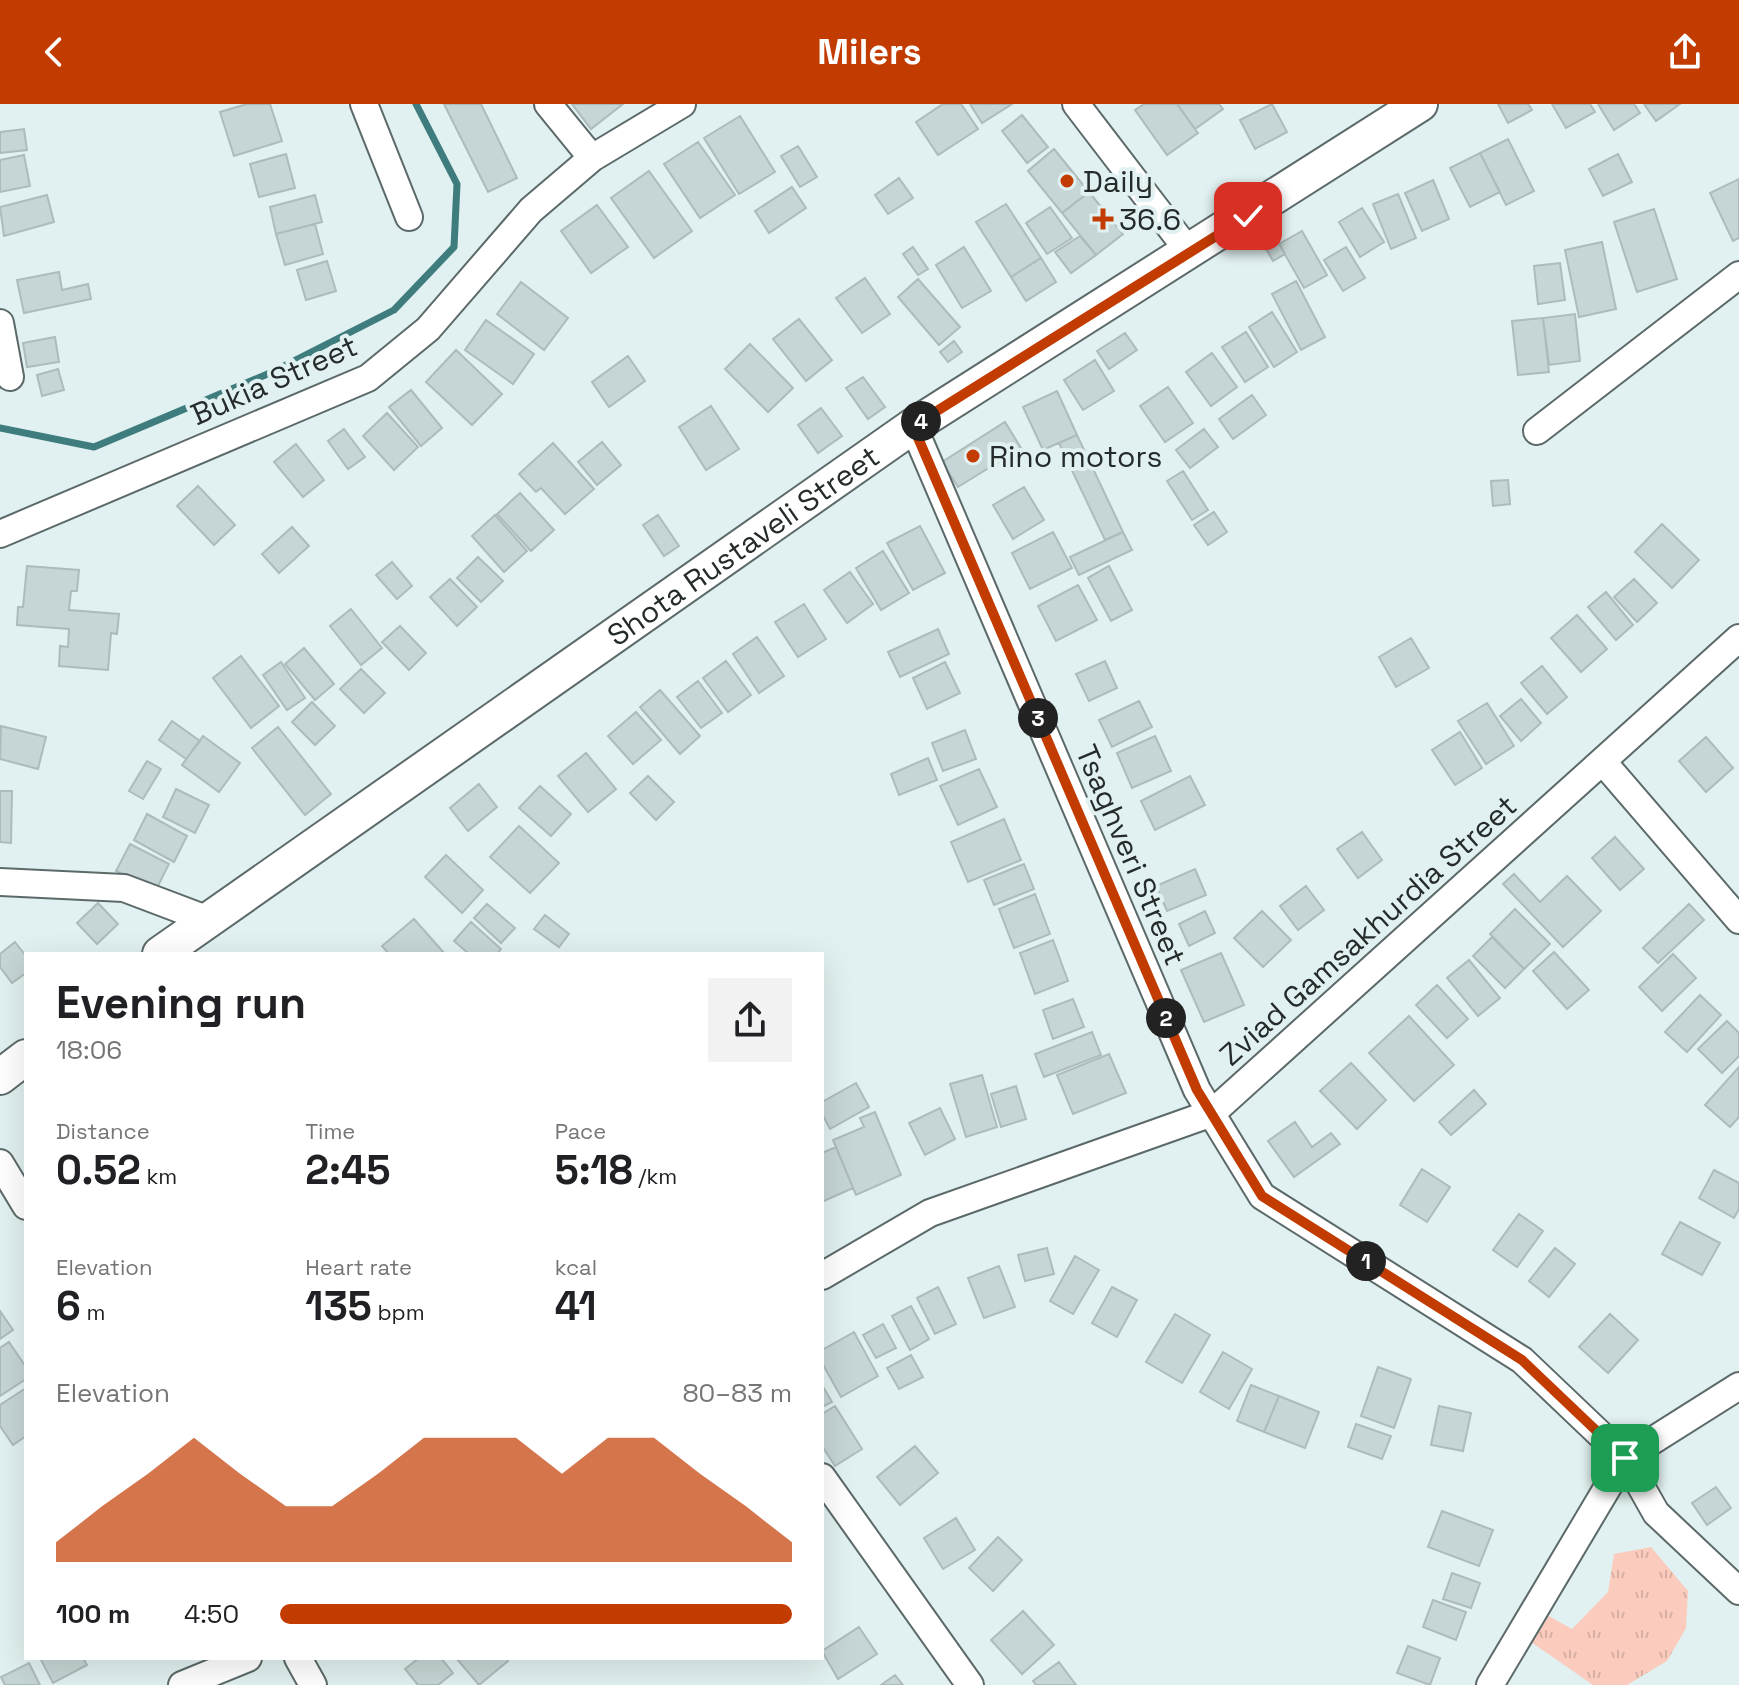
<!DOCTYPE html>
<html lang="en">
<head>
<meta charset="utf-8">
<style>
	:root { --surface:#fff; --page:#f2f2f2; --text:#202124; --muted:#757577; --accent:#c23b00 }
	body { margin:0; font-family:"Space Grotesk",sans-serif; background:var(--page); color:var(--text); height:100vh; display:flex; flex-direction:column; font-size:30px; white-space:nowrap }
	* { box-sizing:border-box; margin:0 }
	p { font-size:26px; color:var(--muted) }
	.icon { flex:none; width:44px; height:44px; fill:none; stroke:currentColor; stroke-width:2; stroke-linecap:round; stroke-linejoin:round }
	.map { position:relative; flex:1; overflow:hidden }
	.sheet { position:absolute; left:24px; top:848px; width:800px; height:708px; display:flex; flex-direction:column; background:var(--surface); border-radius:0px; box-shadow:0 8px 32px #0002 }
	.sheet>* { flex:none }
	.pin { position:absolute; display:grid; place-items:center; width:68px; height:68px; color:#fff; margin:-34px; border-radius:16px; box-shadow:0 4px 12px #0006 }
	.km { position:absolute; width:40px; height:40px; margin:-20px; border-radius:50%; background:#222; color:#fff; font-size:22px; line-height:40px; text-align:center }
	.round { display:grid; place-items:center; flex:none; width:84px; height:84px; border-radius:0px; background:var(--page) }
	.head { display:flex; align-items:center; justify-content:space-between; height:136px; padding:0 32px }
	h1 { font-size:44px; font-weight:800; line-height:60px }
	.figures { display:grid; grid-template-columns:repeat(3,1fr); gap:12px; height:136px; padding:8px 32px }
	.figures div { display:grid; align-content:center }
	.figures b { font-size:40px; font-weight:800 }
	.figures small { font-size:22px; font-weight:400 }
	.figures p { font-size:22px }
	.chart { height:224px; padding:16px 32px }
	.chart p { display:flex; justify-content:space-between }
	.chart svg { width:100%; height:144px; margin-top:8px; fill:var(--accent); opacity:.7 }
	ul { padding:0 32px; list-style:none; font-size:26px }
	li { display:grid; grid-template-columns:128px 96px 1fr; align-items:center; height:60px }
	li i { height:20px; border-radius:10px; background:var(--accent) }
	header { display:flex; justify-content:space-between; align-items:center; height:104px; padding:0 32px; background:var(--accent); color:#fff; font-size:36px; font-weight:800 }
	.map>svg:first-child { display:block }
</style>
</head>
<body>
<header><svg class="icon" aria-label="back" viewBox="0 0 24 24"><path d="M15 5l-7 7 7 7"/></svg>Milers<svg class="icon" aria-label="share" viewBox="0 0 24 24"><path d="M12 15V3M7 8l5-5 5 5M5 13v7h14v-7"/></svg></header>
<div class="map">
<svg width="1739" height="1581" viewBox="0 0 1739 1581">
	<defs>
		<pattern id="grass-tufts" width="24" height="20" patternUnits="userSpaceOnUse" patternTransform="scale(2)"><rect width="24" height="20" fill="#fbccbe"/><path d="M3 7l-1-3M5 7V3M7 7l1-3M15 17l-1-3M17 17v-4M19 17l1-3" fill="none" stroke="#d7afa3"/></pattern>
	</defs>
	<rect width="100%" height="100%" fill="#e1f0f0"/>
	<path fill="url(#grass-tufts)" d="M1651,1443l37,44 -2,37 -19,33 -40,24h-34l-62,-43 16,-27 25,14 36,-37 6,-38z"/>
	<g fill="none" stroke-linecap="round" stroke-linejoin="round">
		<path stroke="#3e7c7e" stroke-width="7" d="M0,324l94,19 176,-74 124,-63 60,-63 3,-63 -41,-80"/>
	</g>
	<path fill="#c6d5d5" stroke="#adbbbb" stroke-width="2" d="M247,0h23l12,37 -48,15 -14,-44z
		M444,0h37l36,74 -29,14z
		M572,0h51l-32,25z
		M943,0h18l17,25 -40,26 -22,-33z
		M970,0h42l-30,19z
		M1144,0h33l21,29 -31,22 -32,-45z
		M1177,0h42l4,5 -28,20z
		M1272,0l15,28 -32,17 -15,-29z
		M1498,0h30l4,6 -24,13z
		M1552,0h38l5,8 -29,16z
		M1598,0h36l6,9 -26,17z
		M1644,0h36l-24,17z
		M1022,11l26,32 -21,16 -25,-32z
		M740,12l35,56 -36,22 -35,-56z
		M24,25l3,21 -27,3v-21z
		M1508,35l26,52 -28,14 -26,-52z
		M698,38l37,53 -35,23 -36,-54z
		M798,42l19,31 -17,10 -19,-31z
		M1054,45l35,43 -27,21 -34,-42z
		M1480,49l20,39 -30,15 -20,-39z
		M286,50l9,34 -36,9 -9,-33z
		M1618,50l14,28 -29,14 -14,-27z
		M24,51l6,31 -30,6v-32z
		M649,67l43,60 -38,27 -43,-60z
		M899,74l14,20 -25,16 -13,-19z
		M1739,75v59l-6,3 -23,-48z
		M1433,76l16,39 -27,12 -17,-38z
		M792,83l14,21 -37,25 -14,-22z
		M1089,88l34,42 -27,21 -34,-42z
		M1398,90l18,44 -25,11 -18,-45z
		M47,91l7,27 -50,14 -4,-29z
		M315,91l7,27 -46,12 -6,-27z
		M1006,100l35,54 -30,19 -35,-55z
		M597,101l31,42 -37,26 -30,-42z
		M1050,103l22,31 -25,16 -21,-31z
		M1362,104l22,34 -24,15 -21,-35z
		M1654,105l23,70 -40,13 -23,-70z
		M315,120l8,30 -38,11 -9,-31z
		M1271,124l14,26 -12,7 -15,-26z
		M1302,127l25,44 -23,13 -25,-44z
		M1080,132l16,19 -25,18 -16,-21z
		M1602,138l14,67 -37,8 -14,-67z
		M913,143l15,22 -10,6 -15,-21z
		M964,143l27,44 -29,17 -26,-43z
		M1346,143l19,31 -22,13 -19,-31z
		M1041,154l15,24 -30,19 -15,-24z
		M327,157l9,30 -30,9 -9,-30z
		M1560,159l5,37 -27,4 -4,-38z
		M59,168l3,18 26,-6 3,15 -67,14 -7,-33z
		M865,174l25,36 -28,19 -26,-35z
		M918,175l42,48 -21,18 -41,-48z
		M1296,177l29,56 -24,13 -29,-56z
		M521,178l47,36 -24,32 -47,-36z
		M1272,208l25,40 -23,15 -25,-40z
		M1575,210l5,47 -31,4 -6,-47z
		M1543,214l6,54 -31,3 -6,-54z
		M799,215l33,41 -26,21 -33,-42z
		M486,216l48,34 -21,30 -48,-34z
		M1246,228l22,35 -23,15 -23,-35z
		M1125,229l12,17 -28,19 -12,-18z
		M55,233l4,25 -32,5 -4,-24z
		M954,237l8,11 -14,10 -8,-10z
		M750,240l43,44 -25,24 -43,-43z
		M456,246l46,44 -30,31 -46,-43z
		M1212,249l25,34 -26,19 -25,-34z
		M628,252l17,25 -36,26 -17,-25z
		M1095,256l19,31 -31,19 -19,-30z
		M58,265l6,21 -22,6 -5,-21z
		M863,273l22,30 -17,12 -22,-31z
		M1168,283l25,36 -28,19 -25,-36z
		M411,286l31,38 -21,18 -32,-39z
		M1057,287l20,44 -34,15 -20,-43z
		M1252,291l14,20 -33,24 -14,-20z
		M711,302l28,43 -33,21 -27,-43z
		M821,304l21,28 -24,17 -20,-28z
		M387,309l31,34 -24,23 -31,-34z
		M1005,318l16,26 -63,39 -16,-25z
		M344,325l21,28 -17,12 -20,-28z
		M1204,325l14,18 -28,21 -14,-18z
		M1077,331l46,97 -18,8 -46,-97z
		M602,338l19,23 -24,20 -19,-23z
		M553,339l41,46 -29,25 -24,-26 -5,4 -17,-18z
		M296,340l28,36 -21,17 -29,-35z
		M1183,367l25,39 -16,10 -25,-39z
		M1508,376l2,24 -17,2 -2,-25z
		M198,382l37,39 -21,20 -37,-39z
		M1024,383l20,33 -31,19 -20,-34z
		M520,389l34,37 -23,21 -34,-37z
		M1214,408l13,20 -19,13 -14,-20z
		M495,411l32,36 -23,21 -32,-36z
		M658,411l21,31 -15,10 -21,-31z
		M1662,420l37,36 -27,28 -37,-36z
		M920,422l25,47 -32,17 -26,-47z
		M292,423l17,19 -30,27 -17,-19z
		M1053,428l19,36 -42,21 -18,-36z
		M1123,428l9,18 -53,25 -9,-18z
		M883,447l26,42 -28,17 -25,-42z
		M478,453l25,24 -22,21 -24,-24z
		M392,458l20,24 -15,13 -21,-24z
		M27,462l52,4 -2,21h-6l-2,19 50,4 -2,20 -6,-1 -3,37 -49,-4 1,-20 8,1 1,-18 -52,-4 1,-18h5z
		M1109,462l23,44 -21,11 -23,-43z
		M850,468l23,32 -26,19 -23,-33z
		M450,475l27,28 -20,19 -27,-29z
		M1634,475l23,24 -20,19 -23,-25z
		M1078,481l19,35 -41,21 -18,-35z
		M1606,488l27,33 -17,15 -28,-33z
		M804,500l22,35 -28,18 -23,-35z
		M351,505l31,39 -21,17 -31,-39z
		M1577,511l30,34 -26,23 -30,-34z
		M400,522l26,27 -17,17 -27,-28z
		M938,525l11,25 -49,23 -12,-25z
		M757,533l27,39 -25,17 -26,-39z
		M1411,534l18,30 -33,19 -17,-30z
		M304,544l30,36 -19,16 -30,-36z
		M241,552l38,50 -28,22 -38,-50z
		M726,557l25,34 -23,17 -25,-34z
		M1105,557l12,27 -28,13 -13,-27z
		M281,558l24,36 -18,12 -24,-35z
		M945,558l15,31 -33,16 -14,-31z
		M1542,562l25,31 -20,17 -26,-31z
		M361,565l24,24 -21,20 -24,-24z
		M698,577l24,32 -21,15 -24,-31z
		M660,586l40,46 -20,18 -40,-47z
		M1521,595l20,24 -20,18 -21,-25z
		M1139,597l13,26 -40,20 -13,-27z
		M312,598l23,24 -20,19 -23,-23z
		M1487,599l27,43 -28,18 -28,-43z
		M636,608l25,28 -28,24 -25,-28z
		M172,617l28,20 -14,18 -27,-19z
		M1,622l45,11 -8,32 -38,-10z
		M278,623l53,67 -26,21 -53,-67z
		M965,626l11,29 -33,12 -11,-28z
		M1460,628l22,36 -27,17 -23,-35z
		M203,632l37,27 -21,29 -37,-27z
		M1155,632l16,35 -39,17 -15,-35z
		M1706,633l27,31 -27,24 -27,-31z
		M586,649l30,36 -28,23 -30,-36z
		M928,654l9,22 -38,15 -8,-21z
		M147,657l14,8 -18,30 -14,-8z
		M979,665l18,38 -39,18 -18,-39z
		M648,672l26,26 -18,18 -26,-27z
		M1190,672l15,29 -50,25 -14,-29z
		M479,680l18,23 -29,24 -18,-23z
		M540,682l31,28 -20,22 -32,-28z
		M176,685l33,16 -14,28 -32,-16z
		M0,687h12l-1,52 -11,-1z
		M147,710l40,22 -13,26 -40,-22z
		M1004,715l17,41 -53,22 -17,-40z
		M519,722l40,37 -29,30 -40,-36z
		M1362,728l20,28 -24,18 -21,-29z
		M1615,733l29,32 -24,21 -28,-32z
		M130,740l39,20 -13,26 -40,-19z
		M446,751l37,35 -21,23 -37,-36z
		M1024,760l10,25 -40,16 -10,-25z
		M1195,765l11,26 -39,16 -11,-25z
		M1514,770l26,28 27,-26 34,35 -38,36 -60,-63z
		M1306,782l18,24 -26,20 -18,-24z
		M1035,790l15,40 -36,14 -15,-39z
		M98,799l20,21 -21,20 -20,-21z
		M487,800l28,24 -14,15 -27,-25z
		M1689,800l15,16 -46,43 -15,-15z
		M1515,805l35,35 -26,25 -34,-35z
		M1205,807l10,22 -26,13 -10,-22z
		M1262,807l29,29 -28,27 -29,-29z
		M545,811l24,19 -10,13 -25,-18z
		M414,815l31,35h-56l-7,-8z
		M471,818l30,27 -4,5h-28l-15,-13z
		M1492,833l32,32 -19,19 -32,-32z
		M1053,836l15,41 -33,13 -15,-41z
		M15,838l11,14v17l-14,10 -12,-16v-13z
		M1554,848l35,38 -22,19 -34,-38z
		M1221,849l23,52 -40,17 -23,-52z
		M1673,850l23,24 -34,33 -23,-24z
		M1469,856l31,38 -22,18 -31,-38z
		M1437,881l31,34 -21,19 -31,-33z
		M1700,891l21,20 -34,37 -22,-20z
		M1073,895l11,28 -31,12 -10,-29z
		M1409,912l45,49 -40,36 -45,-48z
		M1727,917l12,12v23l-17,17 -24,-24z
		M1092,928l9,23 -57,22 -9,-23z
		M1109,950l17,39 -53,21 -16,-39z
		M1351,959l35,37 -29,29 -37,-38z
		M1739,963v50l-9,10 -25,-22z
		M982,971l15,52 -31,10 -16,-53z
		M856,979l13,24 -39,22 -8,-15v-12z
		M1016,982l10,33 -25,8 -10,-33z
		M1474,986l12,14 -35,31 -12,-13z
		M940,1004l15,31 -30,16 -16,-32z
		M875,1008l26,63 -45,20 -23,-55 31,-13 -4,-9z
		M1295,1018l17,25 19,-14 9,11 -46,33 -26,-36z
		M836,1043l17,41 -31,14v-49z
		M1422,1065l28,18 -23,35 -27,-17z
		M1714,1066l25,13v26l-5,9 -35,-20z
		M1519,1110l24,17 -26,36 -24,-17z
		M1680,1118l40,21 -18,32 -40,-21z
		M1047,1144l7,26 -29,7 -7,-26z
		M1555,1144l20,16 -26,33 -20,-16z
		M1075,1152l24,14 -26,44 -23,-13z
		M999,1162l16,41 -31,11 -16,-40z
		M938,1183l18,37 -21,10 -18,-36z
		M1112,1183l25,13 -20,37 -25,-14z
		M911,1202l18,33 -19,11 -18,-34z
		M0,1207l13,19 -13,9z
		M1175,1210l35,21 -28,48 -36,-21z
		M1610,1210l28,26 -30,33 -29,-26z
		M883,1220l13,24 -20,10 -13,-23z
		M854,1228l24,44 -37,21 -19,-34v-13z
		M9,1238l17,25v12l-26,17v-48z
		M1223,1248l29,17 -23,40 -29,-17z
		M911,1251l12,22 -24,12 -12,-21z
		M1378,1263l33,12 -17,49 -33,-12z
		M822,1281l10,17 -10,5z
		M1251,1281l28,11 -15,36 -27,-11z
		M26,1284v48l-13,9 -13,-19v-21z
		M1279,1292l40,16 -14,36 -41,-16z
		M835,1302l27,43 -27,17 -13,-20v-32z
		M1439,1302l32,7 -8,38 -32,-6z
		M1356,1320l35,12 -9,23 -34,-12z
		M915,1342l23,27 -38,32 -23,-28z
		M1716,1383l15,21 -24,17 -15,-22z
		M1442,1407l51,19 -14,36 -51,-19z
		M956,1414l19,32 -32,19 -19,-31z
		M998,1433l24,23 -29,31 -24,-23z
		M1452,1469l28,10 -9,25 -28,-9z
		M1433,1496l33,12 -10,28 -33,-13z
		M1023,1507l31,34 -32,29 -31,-34z
		M859,1523l18,27 -39,25 -16,-28z
		M1408,1542l32,12 -10,27 -33,-12z
		M40,1554h43l4,7 -34,18z
		M419,1554h22l12,15 -15,12h-20l-13,-16z
		M456,1554h50l2,3 -29,24z
		M1059,1558l17,23h-40l-3,-4z
		M29,1559l11,22h-35l-4,-8z
		M895,1571l8,10h-22z"/>
	<g fill="none" stroke-linecap="round" stroke-linejoin="round">
		<defs>
			<path id="minor" d="M364,0l45,113
				M548,0l44,54
				M1076,0l114,149
				M0,219l10,54
				M913,322l284,664 65,106 260,164 103,98 31,55 83,78
				M1537,327l202,-156
				M0,430l368,-156 60,-49 103,-119 61,-52 90,-54
				M1603,658l136,158
				M0,778l124,6 82,31
				M0,1059l26,43
				M822,1172l108,-63 282,-100 527,-475
				M822,1373l148,208
				M298,1554l15,27
				M182,1581l66,-27
				M1490,1581l135,-227 114,-72"/>
			<g id="major">
				<path id="s1" d="M160,850l753,-528 507,-322"/>
				<path d="M0,973l26,-20"/>
			</g>
		</defs>
		<use href="#minor" stroke="#5c6969" stroke-width="30"/>
		<use href="#major" stroke="#5c6969" stroke-width="38"/>
		<use href="#minor" stroke="#fff" stroke-width="26"/>
		<use href="#major" stroke="#fff" stroke-width="34"/>
	</g>
	<g fill="none" stroke-linecap="round" stroke-linejoin="round">
		<defs>
			<path id="route" d="M1248,112l-335,210 284,664 65,106 260,164 103,98"/>
		</defs>
		<use href="#route" stroke="#fff" stroke-width="16"/>
		<use href="#route" stroke="#c23b00" stroke-width="10"/>
	</g>
	<g fill="#c23b00" stroke="#e1f0f0" stroke-width="3">
		<circle cx="1067" cy="77" r="8"/>
		<path d="M1099 103h8v8h8v8h-8v8h-8v-8h-8v-8h8z"/>
		<circle cx="973" cy="352" r="8"/>
	</g>
	<g text-anchor="middle" dominant-baseline="central" stroke-width="8" stroke-linejoin="round" paint-order="stroke">
		<g font-size="30" fill="#252b2b" stroke="#e1f0f0" text-anchor="start">
			<text x="1083" y="77">Daily</text>
			<text x="1119" y="115">36.6</text>
			<text x="989" y="352">Rino motors</text>
		</g>
		<g font-size="30" fill="#252b2b" stroke="#e1f0f0">
			<text transform="translate(274 276) rotate(-24)">Bukia Street</text>
			<text stroke="none"><textPath href="#s1" startOffset="712">Shota Rustaveli Street</textPath></text>
			<text transform="translate(1131 751) rotate(67)">Tsaghveri Street</text>
			<text transform="translate(1368 826) rotate(-42)">Zviad Gamsakhurdia Street</text>
		</g>
	</g>
</svg>
<div class="pin" style="left:1625px;top:1354px;background:#1e9e55"><svg class="icon" aria-label="arrive" viewBox="0 0 24 24"><path d="M6 21V4h12l-3 4 3 4H6"/></svg></div>
<div class="pin" style="left:1248px;top:112px;background:#d93025"><svg class="icon" aria-label="check" viewBox="0 0 24 24"><path d="M5 12l5 5 9-10"/></svg></div>
<b class="km" style="left:1366px;top:1157px">1</b>
<b class="km" style="left:1166px;top:914px">2</b>
<b class="km" style="left:1038px;top:614px">3</b>
<b class="km" style="left:921px;top:317px">4</b>
<section class="sheet">
<div class="head"><div><h1>Evening run</h1><p>18:06</p></div><a class="round"><svg class="icon" aria-label="share" viewBox="0 0 24 24"><path d="M12 15V3M7 8l5-5 5 5M5 13v7h14v-7"/></svg></a></div>
<div class="figures">
<div><p>Distance</p><b>0.52<small> km</small></b></div>
<div><p>Time</p><b>2:45</b></div>
<div><p>Pace</p><b>5:18<small> /km</small></b></div>
</div>
<div class="figures">
<div><p>Elevation</p><b>6<small> m</small></b></div>
<div><p>Heart rate</p><b>135<small> bpm</small></b></div>
<div><p>kcal</p><b>41</b></div>
</div>
<div class="chart"><p><span>Elevation</span>80–83 m</p>
<svg viewBox="0 0 160 44" preserveAspectRatio="none"><path d="M0 44V38L10 27L20 17L30 6L40 17L50 27L60 27L70 17L80 6L90 6L100 6L110 17L120 6L130 6L140 17L150 27L160 38V44z"/></svg>
</div>
<ul>
<li><b>100 m</b>4:50<i style="width:100%"></i></li>
</ul>
</section>
</div>
</body>
</html>
